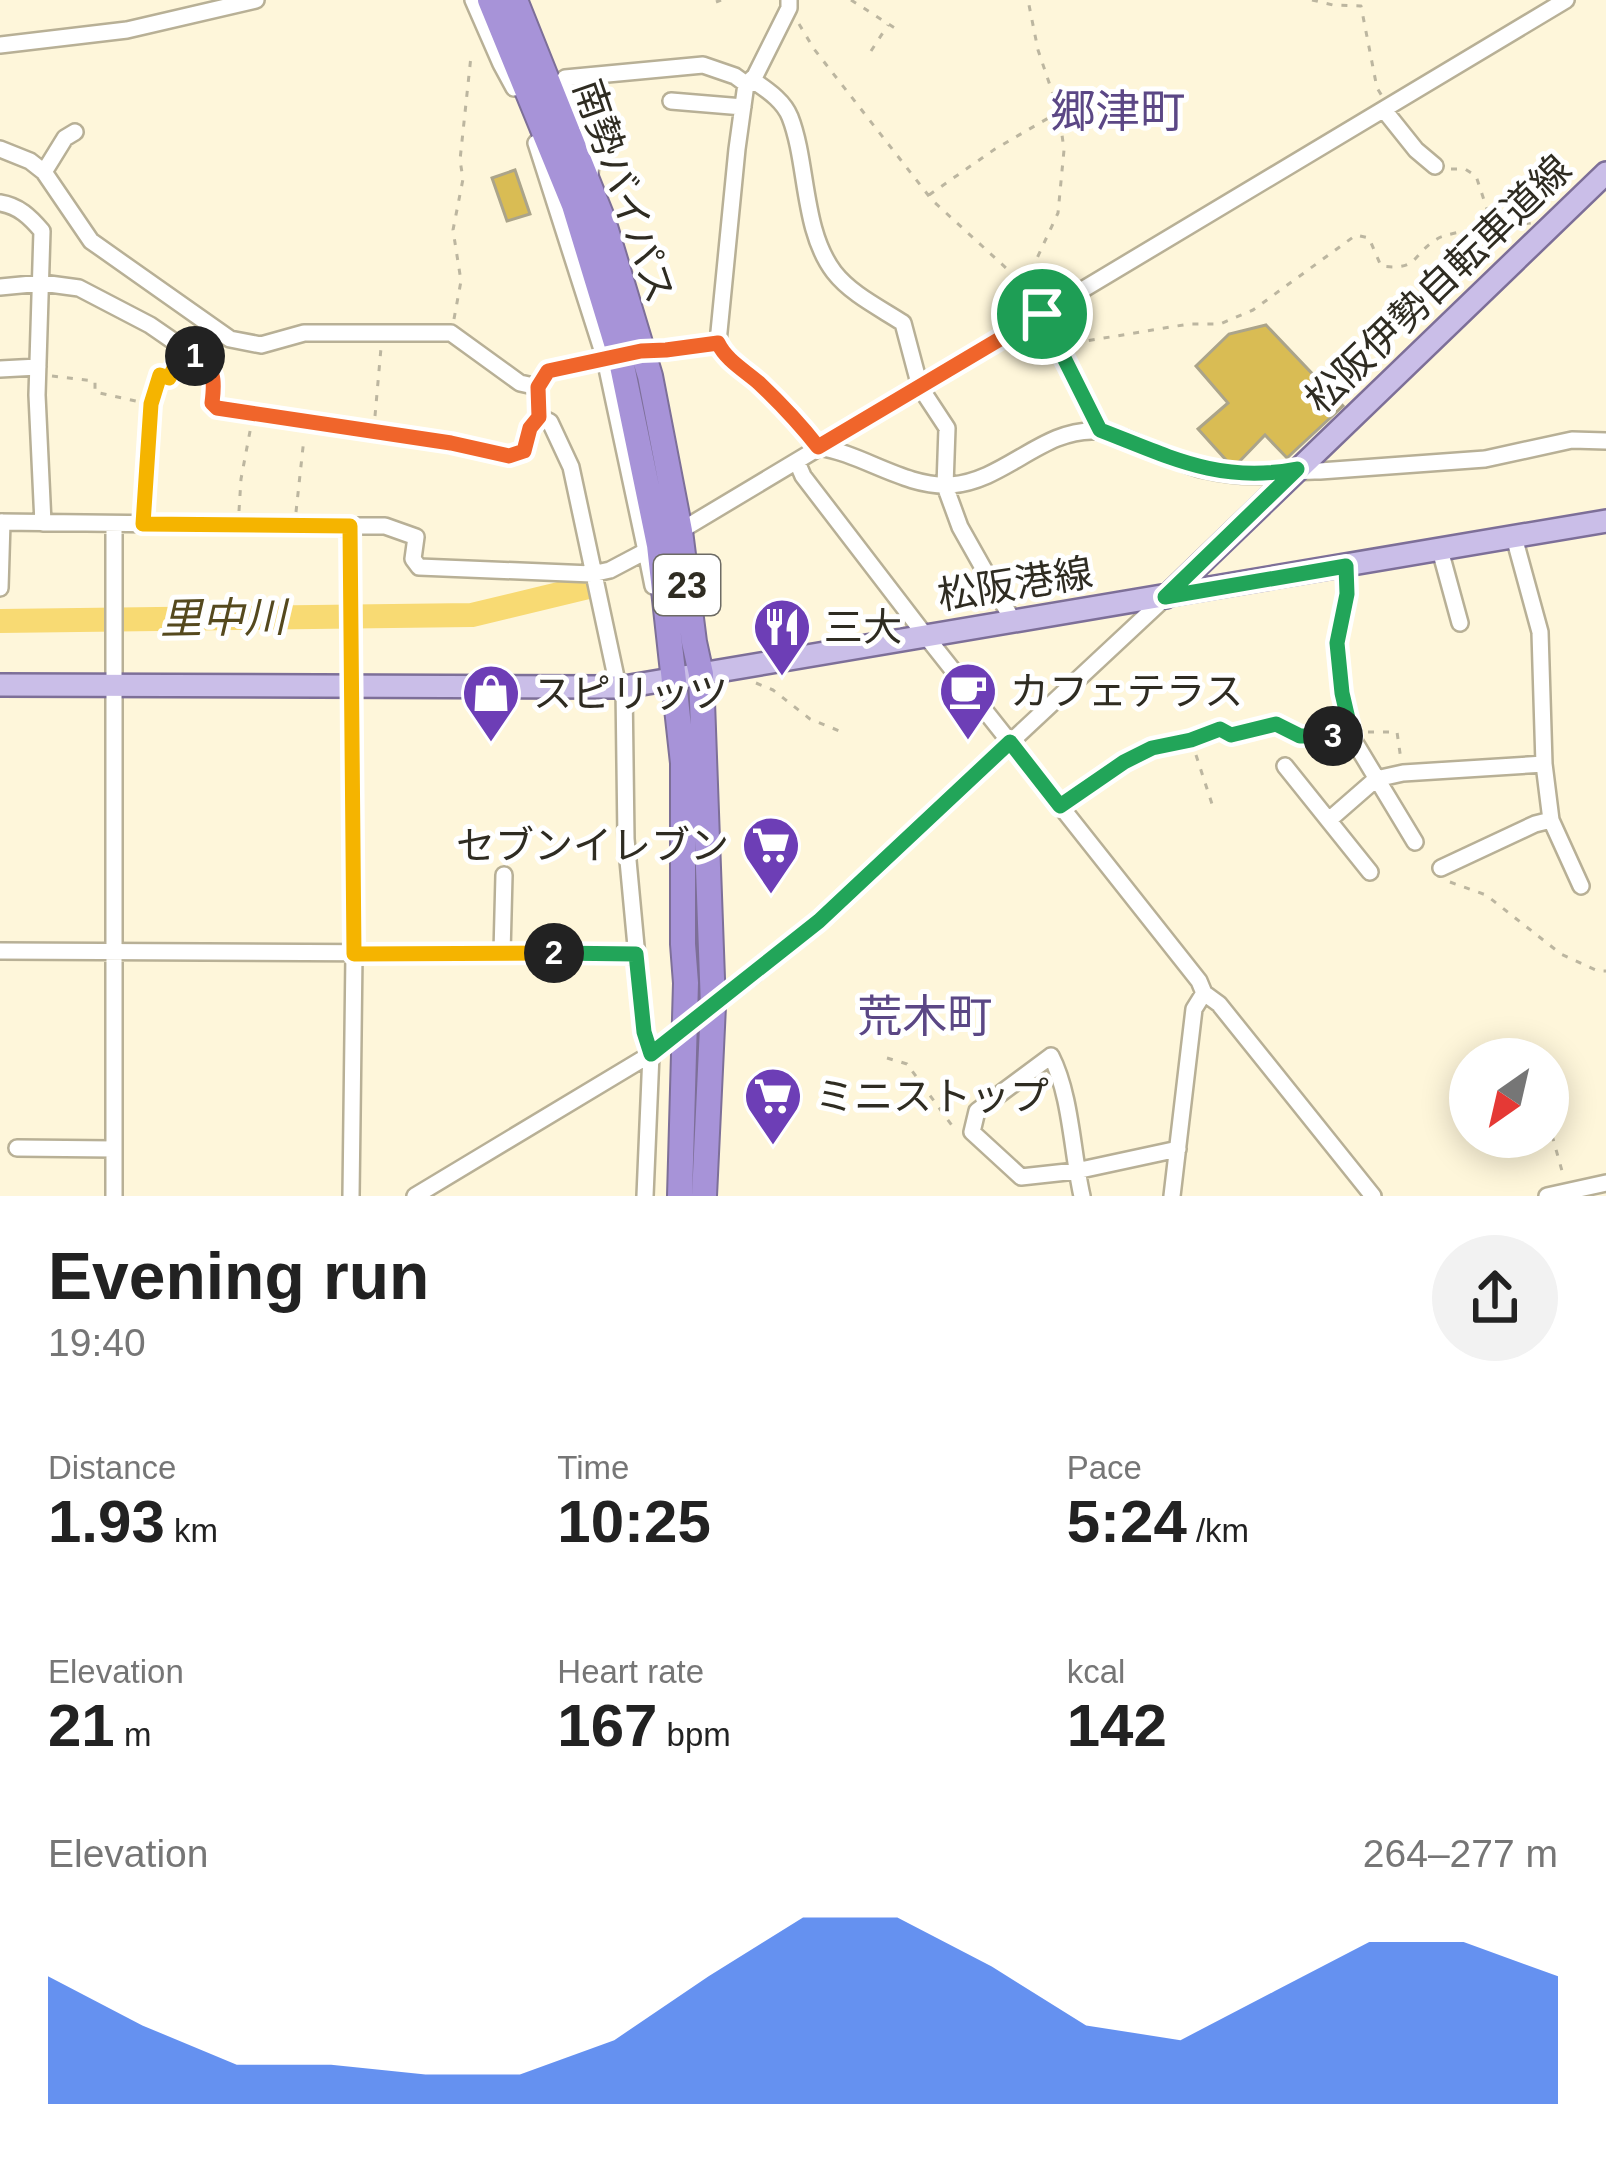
<!DOCTYPE html>
<html lang="en">
<head>
<meta charset="utf-8">
<style>
	:root { --surface:#fff; --page:#f2f2f2; --text:#222; --muted:#767676; --accent:#2563eb }
	body { margin:0; font-family:Arial,"Noto Sans JP",sans-serif; background:var(--page); color:var(--text); height:100vh; display:flex; flex-direction:column; font-size:45px; white-space:nowrap }
	* { box-sizing:border-box; margin:0 }
	p { font-size:39px; color:var(--muted) }
	.icon { flex:none; width:66px; height:66px; fill:none; stroke:currentColor; stroke-width:2; stroke-linecap:round; stroke-linejoin:round }
	.map { position:relative; height:1196px; overflow:hidden }
	.drawer { display:flex; flex-direction:column; background:var(--surface); flex:1 }
	.drawer>* { flex:none }
	.needle { width:78px; rotate:214deg }
	.buttons { position:absolute; left:1449px; top:1038px; display:grid; gap:24px }
	.buttons a { display:grid; place-items:center; width:120px; height:120px; border-radius:50%; background:var(--surface); box-shadow:0 6px 30px #0003; font-size:60px }
	.pin { position:absolute; display:grid; place-items:center; width:102px; height:102px; color:#fff; margin:-51px; border:6px solid #fff; border-radius:50%; box-shadow:0 3px 12px #0007 }
	.km { position:absolute; width:60px; height:60px; margin:-30px; border-radius:50%; background:#222; color:#fff; font-size:33px; line-height:60px; text-align:center }
	.round { display:grid; place-items:center; flex:none; width:126px; height:126px; border-radius:63px; background:var(--page) }
	.headline { display:flex; align-items:center; justify-content:space-between; height:204px; padding:0 48px }
	h1 { font-size:66px; font-weight:600; line-height:90px }
	.stats { display:grid; grid-template-columns:repeat(3,1fr); gap:18px; height:204px; padding:12px 48px }
	.stats div { display:grid; align-content:center }
	.stats b { font-size:60px; font-weight:600 }
	.stats small { font-size:33px; font-weight:400 }
	.stats p { font-size:33px }
	.chart { height:336px; padding:24px 48px }
	.chart p { display:flex; justify-content:space-between }
	.chart svg { width:100%; height:216px; margin-top:12px; fill:var(--accent); opacity:.7 }
	.map>svg:first-child { display:block }
</style>
</head>
<body>
<div class="map">
<svg width="1606" height="1196" viewBox="0 0 1606 1196">
	<rect width="100%" height="100%" fill="#fef6da"/>
	<g fill="none" stroke-linecap="round" stroke-linejoin="round">
		<path stroke="#f8da73" stroke-width="24" d="M0,621l472,-6 116,-28"/>
	</g>
	<path fill="#d9bc54" stroke="#aba48a" stroke-width="3" d="M515,170l15,44 -23,7 -15,-43z
		M1266,325l77,81 -56,52 -22,-23 -27,28 -11,-2 -29,-32 30,-26 -32,-37 33,-32z"/>
	<g fill="none" stroke-linecap="round" stroke-linejoin="round">
		<defs>
			<path id="minor" d="M473,0l28,64 7,3
				M789,0v8l-34,68 -9,8 -9,65 -19,193c8,18 26,27 41,41 21,20 41,41 59,64 44,6 87,41 133,38 54,-4 92,-57 145,-54 28,1 75,31 105,38 18,4 45,8 64,6 20,-1 35,-5 55,-4l165,-12 87,-19 34,1
				M0,45l127,-15 129,-30
				M501,64l13,24
				M671,101l72,6
				M1384,110l32,40 19,16
				M536,143l69,216 41,192
				M0,149l30,12 14,11 47,69 139,98 31,6 43,-12h147l69,50 18,4
				M44,172l21,-34 10,-6
				M590,175l2,-26 -27,-71 138,-13 32,11 11,8 11,-1c13,9 27,19 33,34 18,46 12,113 44,155 17,22 46,36 69,51l17,64 27,41 -2,58 15,41 53,94
				M0,203c19,3 30,14 42,28l-5,164 6,128
				M0,287l42,-4 37,5 71,37 58,40 7,20 -2,18 4,5 234,35 58,13 14,-5 7,-23 10,-11 -2,-30 10,-15 93,-21 25,-1 52,-8
				M0,369l38,-2
				M540,417l10,5 21,45 45,210 8,10 2,152 18,193 7,22 -6,142
				M797,462l6,14 122,159 274,346 5,12 15,11 154,192
				M0,522l350,4 4,428 -3,242
				M350,526h35l31,11 -3,22 6,8 173,7 18,-4 36,-19 7,35
				M680,531l886,-531
				M1514,537l26,95 4,132 7,56 30,66
				M1440,550l20,73
				M1346,566l1,28 -10,49 5,50 9,43 64,106
				M0,588l2,-66
				M1285,766l85,106
				M1060,805l64,-43 28,-14 39,-8
				M1329,820l47,-41 27,-6 141,-9
				M1441,868l94,-44 16,-4
				M0,951l636,3
				M502,953l2,-78
				M17,1148l96,1
				M114,1196v-672
				M415,1196l236,-142 105,-81 63,-52 346,-323
				M1082,1196c-10,-44 -11,-101 -31,-140l-74,55 -5,21 49,45 55,-6 102,-22
				M1172,1196l22,-187 10,-16
				M1547,1196l59,-13"/>
			<path id="major" d="M1166,597l440,-424
				M0,685l624,2 982,-166"/>
			<path id="highway" d="M490,0l84,205 46,151 39,189 24,218v181l3,39 -6,213
				M515,0l88,220 47,156 30,155 14,111 7,32 12,332 -9,190"/>
		</defs>
		<use href="#minor" stroke="#b8b096" stroke-width="20"/>
		<use href="#major" stroke="#7d6f98" stroke-width="26"/>
		<use href="#highway" stroke="#7d6f98" stroke-width="28"/>
		<path stroke="#bcb6a0" stroke-width="3" stroke-dasharray="6 9" stroke-linecap="butt" d="M851,0l50,32
			M1312,0l21,5 28,1 16,82 5,8
			M716,2l5,-2
			M799,24l15,25 118,151 98,90 7,14
			M871,51l17,-26
			M1451,169h14l11,7 17,51
			M929,195l66,-46 62,-36
			M1025,284l33,-71 6,-63 -5,-38 -21,-62 -10,-50
			M454,319l7,-38 -8,-51 10,-51 -3,-19 11,-104
			M1049,328l44,88
			M1060,349l26,-8 103,-17h31l33,-14 103,-75 13,3 12,28c38,5 30,-11 56,-27 14,-9 74,-13 94,-16
			M52,376l43,5v11l54,12
			M375,416l6,-68
			M145,510l6,-106 9,-29 9,3 9,-16
			M239,511l2,-32 10,-53
			M296,512l8,-74
			M756,683l17,7 37,29 32,13
			M1368,732h29l4,28
			M1203,736l17,-7 11,6 46,-11 23,12h36
			M1196,755l16,49
			M1450,882l36,13 75,59 37,17h8
			M1527,1043l4,16
			M887,1058l20,6 49,67
			M1548,1121l16,57"/>
		<use href="#minor" stroke="#fff" stroke-width="15"/>
		<use href="#major" stroke="#cabee8" stroke-width="21"/>
		<use href="#highway" stroke="#a793d8" stroke-width="24"/>
	</g>
	<g fill="none" stroke-linecap="round" stroke-linejoin="round">
		<defs>
			<path id="split-1" d="M195,356c20,14 20,23 17,47l5,5 234,35 58,13 15,-5 6,-23 9,-11 -1,-30 10,-16 93,-20 25,-1 52,-7c8,17 26,27 41,40 21,20 41,41 59,64l224,-133"/>
			<path id="split-2" d="M195,356l-11,-7 -15,29 -9,-3 -9,29 -8,120 207,2 4,428 200,-1"/>
			<path id="split-3" d="M554,953l82,1 8,78 7,22 168,-133 191,-179 50,64 64,-44 28,-14 39,-8 29,-11 11,6 45,-11 24,12h33"/>
			<path id="split-4" d="M1042,314l58,116c70,27 120,54 197,39l-132,128 181,-31 1,28 -10,49 5,50 10,43h-19"/>
		</defs>
		<use href="#split-1" stroke="#fff" stroke-width="24"/>
		<use href="#split-2" stroke="#fff" stroke-width="24"/>
		<use href="#split-3" stroke="#fff" stroke-width="24"/>
		<use href="#split-4" stroke="#fff" stroke-width="24"/>
		<use href="#split-1" stroke="#f0652b" stroke-width="15"/>
		<use href="#split-2" stroke="#f5b400" stroke-width="15"/>
		<use href="#split-3" stroke="#22a559" stroke-width="15"/>
		<use href="#split-4" stroke="#22a559" stroke-width="15"/>
	</g>
	<defs>
		<symbol id="restaurant-pin" viewBox="-11 -11 22 30"><path d="M0 17L-7.5 6A9.5 9.5 0 1 1 7.5 6Z" fill="#6d3eb6" stroke="#fff"/><path d="M-5-6h1v4h1v-4h1v4h1v-4h1v5L-1.5 .5V6h-2V.5L-5-1ZM5-6V6H3V1.5H1.5Q1.5-4 5-6Z" fill="#fff"/></symbol>
		<symbol id="cafe-pin" viewBox="-11 -11 22 30"><path d="M0 17L-7.5 6A9.5 9.5 0 1 1 7.5 6Z" fill="#6d3eb6" stroke="#fff"/><path d="M-5.5-4.5H6V0H3Q3 3.5 0 3.5H-2.5Q-5.5 3.5-5.5 0ZM3-3.2v2h1.7v-2ZM-6 4.5H4V6H-6Z" fill="#fff"/></symbol>
		<symbol id="shop-pin" viewBox="-11 -11 22 30"><path d="M0 17L-7.5 6A9.5 9.5 0 1 1 7.5 6Z" fill="#6d3eb6" stroke="#fff"/><path d="M-5-2.5h2.3a2.7 3.5 0 0 1 5.4 0H5L5.5 6h-11ZM-1.5-2.5h3a1.5 2.3 0 0 0-3 0Z" fill="#fff"/></symbol>
		<symbol id="supermarket-pin" viewBox="-11 -11 22 30"><path d="M0 17L-7.5 6A9.5 9.5 0 1 1 7.5 6Z" fill="#6d3eb6" stroke="#fff"/><path d="M-6-5.5h2.5l.6 2H6L4.5 2H-2.5L-4.4-4H-6ZM-1.5 3.2a1.3 1.3 0 1 0 .1 0ZM3 3.2a1.3 1.3 0 1 0 .1 0Z" fill="#fff"/></symbol>
	</defs>
	<g fill-rule="evenodd">
		<use href="#restaurant-pin" x="749" y="594" width="66" height="90"/>
		<use href="#cafe-pin" x="935" y="658" width="66" height="90"/>
		<use href="#shop-pin" x="458" y="660" width="66" height="90"/>
		<use href="#supermarket-pin" x="738" y="812" width="66" height="90"/>
		<use href="#supermarket-pin" x="740" y="1063" width="66" height="90"/>
	</g>
	<g text-anchor="middle" dominant-baseline="central" stroke-width="10" stroke-linejoin="round" paint-order="stroke">
		<rect fill="#fff" stroke="#6d6b64" stroke-width="3" x="654" y="555" width="66" height="60" rx="9"/>
		<g font-size="36" font-weight="bold" fill="#2f2c22">
			<text x="687" y="585">23</text>
		</g>
		<g font-size="39" fill="#2f2c22" stroke="#fff">
			<text transform="translate(624 191) rotate(71)">南勢バイパス</text>
			<text transform="translate(1438 284) rotate(-44)">松阪伊勢自転車道線</text>
			<text transform="translate(1015 584) rotate(-9)">松阪港線</text>
		</g>
		<g font-size="39" fill="#2f2c22" stroke="#fff" text-anchor="start">
			<text x="824" y="627">三大</text>
			<text x="1010" y="691">カフェテラス</text>
			<text x="533" y="693">スピリッツ</text>
			<text x="729" y="845" text-anchor="end">セブンイレブン</text>
			<text x="815" y="1096">ミニストップ</text>
		</g>
		<g font-size="42" font-style="italic" fill="#55491e" stroke="#fff">
			<text transform="translate(223 618) rotate(-1)">里中川</text>
		</g>
		<g font-size="45" fill="#5b4785" stroke="#fff">
			<text x="1118" y="111">郷津町</text>
			<text x="925" y="1016">荒木町</text>
		</g>
	</g>
</svg>
<div class="buttons">
<a><svg class="needle" viewBox="-14 -14 28 28"><path d="M0-13l5 13h-10z" fill="#e53935"/><path d="M0 13l5-13h-10z" fill="#767676"/></svg></a>
</div>
<div class="pin" style="left:1042px;top:314px;background:#1e9e55"><svg class="icon" aria-label="arrive" viewBox="0 0 24 24"><path d="M6 21V4h12l-3 4 3 4H6"/></svg></div>
<b class="km" style="left:195px;top:356px">1</b>
<b class="km" style="left:554px;top:953px">2</b>
<b class="km" style="left:1333px;top:736px">3</b>
</div>
<section class="drawer">
<div class="headline"><div><h1>Evening run</h1><p>19:40</p></div><a class="round"><svg class="icon" aria-label="share" viewBox="0 0 24 24"><path d="M12 15V3M7 8l5-5 5 5M5 13v7h14v-7"/></svg></a></div>
<div class="stats">
<div><p>Distance</p><b>1.93<small> km</small></b></div>
<div><p>Time</p><b>10:25</b></div>
<div><p>Pace</p><b>5:24<small> /km</small></b></div>
</div>
<div class="stats">
<div><p>Elevation</p><b>21<small> m</small></b></div>
<div><p>Heart rate</p><b>167<small> bpm</small></b></div>
<div><p>kcal</p><b>142</b></div>
</div>
<div class="chart"><p><span>Elevation</span>264–277 m</p>
<svg viewBox="0 0 160 44" preserveAspectRatio="none"><path d="M0 44V18L10 28L20 36L30 36L40 38L50 38L60 31L70 18L80 6L90 6L100 16L110 28L120 31L130 21L140 11L150 11L160 18V44z"/></svg>
</div>
</section>
</body>
</html>
